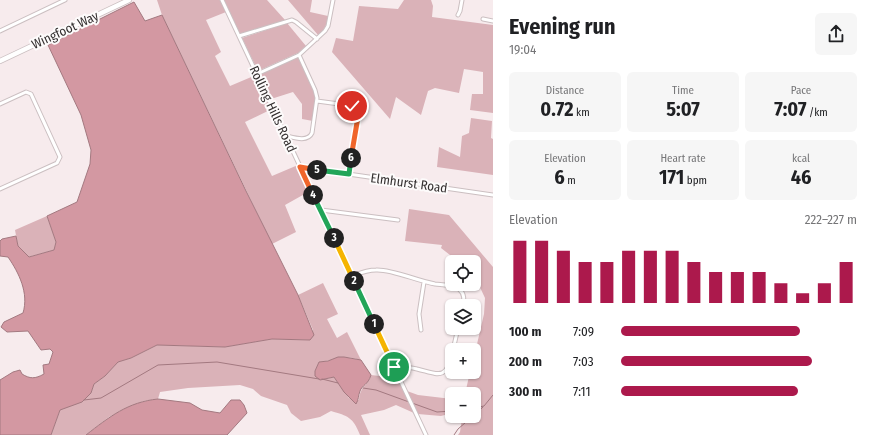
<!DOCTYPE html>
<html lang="en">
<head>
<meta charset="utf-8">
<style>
	:root { --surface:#fff; --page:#f6f6f6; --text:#202124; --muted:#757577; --accent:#ac194c }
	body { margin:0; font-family:"Fira Sans Condensed",sans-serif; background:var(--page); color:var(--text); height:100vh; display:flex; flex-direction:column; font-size:15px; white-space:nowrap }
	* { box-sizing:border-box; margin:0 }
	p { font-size:13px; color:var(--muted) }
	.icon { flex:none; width:22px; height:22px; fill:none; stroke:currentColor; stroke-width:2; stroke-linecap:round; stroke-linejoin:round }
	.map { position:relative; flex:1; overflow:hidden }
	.panel { display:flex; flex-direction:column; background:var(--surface); width:380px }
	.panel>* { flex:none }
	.controls { position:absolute; left:445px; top:255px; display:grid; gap:8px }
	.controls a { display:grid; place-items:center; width:36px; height:36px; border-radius:6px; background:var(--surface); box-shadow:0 1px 3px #0004; font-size:20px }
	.pin { position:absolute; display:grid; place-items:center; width:34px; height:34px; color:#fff; margin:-17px; border:2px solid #fff; border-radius:50%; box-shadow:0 1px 4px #0007 }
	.km { position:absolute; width:20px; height:20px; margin:-10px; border-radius:50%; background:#222; color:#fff; font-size:11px; line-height:20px; text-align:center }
	.round { display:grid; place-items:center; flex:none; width:42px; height:42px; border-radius:6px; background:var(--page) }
	.summary { display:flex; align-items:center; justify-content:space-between; height:68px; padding:0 16px }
	h1 { font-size:22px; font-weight:700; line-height:30px }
	.metrics { display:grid; grid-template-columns:repeat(3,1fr); gap:6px; height:68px; padding:4px 16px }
	.metrics div { display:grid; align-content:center; border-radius:6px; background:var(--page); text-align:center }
	.metrics b { font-size:20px; font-weight:700 }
	.metrics small { font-size:11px; font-weight:400 }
	.metrics p { font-size:11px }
	.chart { height:112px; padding:8px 16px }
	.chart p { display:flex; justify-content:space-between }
	.chart svg { width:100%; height:72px; margin-top:4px; stroke:var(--accent); stroke-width:6 }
	ul { padding:0 16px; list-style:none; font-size:13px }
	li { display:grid; grid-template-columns:64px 48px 1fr; align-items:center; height:30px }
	li i { height:10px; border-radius:5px; background:var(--accent) }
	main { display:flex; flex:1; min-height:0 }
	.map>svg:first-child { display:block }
</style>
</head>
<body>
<main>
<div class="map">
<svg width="493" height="435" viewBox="0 0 493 435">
	<rect width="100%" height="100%" fill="#f7ebed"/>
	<path fill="#dab2b8" d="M157,0h63l6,12 -20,8 15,32 -6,4 15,30 26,-11 16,34 -27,13 27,54 26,-11 12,26 -25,14 11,27 -24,12 -110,-229z
		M224,0h43l18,20 -45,14z
		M288,0h24l-2,12 18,4c-1,9 -3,13 -10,19z
		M404,0h27l2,6 -1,11 61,8v88l-23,-3 2,-16h11v-22l-19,-3 -5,24 -24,-5 -7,3 -7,24 -25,-18 -6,22 -58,-67 4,-14 17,3 6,-35 39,3z
		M287,23l19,23 -8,7 -40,18 -16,-33z
		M298,57l17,37 1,8 -3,19 -11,-2v-15l-9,-12 -22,7 -11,-25z
		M471,118l21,3 -1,17 2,1v36l-56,-8 2,-20 21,10 2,-21 7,-3z
		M409,209l40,6 44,52v168h-35l2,-3 2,-14 -4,-2h16v-22h-9l5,-22h4v-15l10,-43 1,-16 -7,-15 -4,-4v-17h-15l-18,-14 1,-3 -37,-4z
		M47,216l9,26 -2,8 -26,7 -10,-11 -3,-16z
		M323,283l15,31 -11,5 10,19 10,-6 14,28c-19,-6 -24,0 -42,2l-4,9 11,8 8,-2 15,21 10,2c1,-14 8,-13 12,-25l25,3 4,6 14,29 -18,-8 -12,5 -23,5 9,20h-10c-7,-18 -12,-19 -29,-24l-11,6 -19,4 -10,-8 -4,-8 -26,-9 -8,-7 -13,-4 -52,3 -28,4 -2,7 -14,2 -18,7 -17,9 -23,18h-35l9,-25 31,-17 3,-9 11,-8 13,-14 13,-4 26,-13 68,2 47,-8 38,1 3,-10 -15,-35z
		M407,391l11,4 34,4v14l-11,3 -23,-2z"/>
	<path fill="#d398a2" stroke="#a37980" d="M134,2l11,19 17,-6 84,176 52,104 16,40 -4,5 -38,-1 -47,8 -68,-2 -26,13 -13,4 -13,14 -11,8 -3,9 -9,9 -22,8 -9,25h-51v-55l13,-8 7,-2 2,4c8,5 13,5 22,0l-1,-9 6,-1 4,-12 -3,-3 -9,1 -13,-19 -21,1 -6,-5 3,-5 19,-9c6,-20 -4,-40 -15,-56l-8,-1v-15l2,-2 14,-3 2,10 11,11 25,-7 2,-8 -9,-26 30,-14 13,-38 1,-14 -10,-35 -33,-70z
		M338,357h6l17,3 10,15c-3,10 -9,10 -11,16 -2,5 -1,8 -4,13l-12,-12 -10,-15 -14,3 -5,-4v-5l4,-9 9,-1z
		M158,399l32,4 12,7 18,3 11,-13h9l4,5 3,8 -20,22h-141c23,-18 42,-33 72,-36z"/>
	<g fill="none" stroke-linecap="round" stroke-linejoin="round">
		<path stroke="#a37980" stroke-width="1" d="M322,379l16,4
			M363,388l13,2 33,12
			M84,400l17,-2 57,-33 59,-3 102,17
			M412,403l25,9 15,-1
			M474,408l10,-2 9,-11
			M474,415l9,-8
			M454,435l4,-6 15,-13"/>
		<defs>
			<path id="street" d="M222,0l204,435
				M458,15l2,-4 2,-11
				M483,19l10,2
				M0,31l65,-31
				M239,36l53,-16 4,2 21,17
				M257,74l42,-19 26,-24 3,-5 5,-26
				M317,101l37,5 5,4 -10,64
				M0,104l26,-12 5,2 29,63 -3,6 -57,26
				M287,136c8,2 21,6 25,-3l5,-35 -2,-8 -16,-35
				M300,167l193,28
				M321,210l77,10
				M352,276c8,-3 15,-6 24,-6 16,-1 41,11 59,14 8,1 18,1 24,5 6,5 5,11 4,17
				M421,330l-2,-16 5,-32
				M453,350l5,-22
				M394,367c8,0 16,0 23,2 21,5 29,12 35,-15"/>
			<path id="secondary" d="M0,61l129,-61"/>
		</defs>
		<use href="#street" stroke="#cbbfc1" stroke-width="5"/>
		<use href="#secondary" stroke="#cbbfc1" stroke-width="6"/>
		<use href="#street" stroke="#fff" stroke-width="3"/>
		<use href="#secondary" stroke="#fff" stroke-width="4.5"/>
	</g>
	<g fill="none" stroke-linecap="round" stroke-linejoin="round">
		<defs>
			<path id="split-1" d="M374,324l20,43"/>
			<path id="split-2" d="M354,281l20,43"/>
			<path id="split-3" d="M334,238l20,43"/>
			<path id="split-4" d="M313,195l21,43"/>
			<path id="split-5" d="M313,195l-13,-28 17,3"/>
			<path id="split-6" d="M317,170l32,4 2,-16"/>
			<path id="split-7" d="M351,158l8,-47"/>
			<path id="split-8" d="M352,106h4l3,5"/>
		</defs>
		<use href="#split-1" stroke="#fff" stroke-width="8"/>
		<use href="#split-2" stroke="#fff" stroke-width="8"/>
		<use href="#split-3" stroke="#fff" stroke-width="8"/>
		<use href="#split-4" stroke="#fff" stroke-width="8"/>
		<use href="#split-5" stroke="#fff" stroke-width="8"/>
		<use href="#split-6" stroke="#fff" stroke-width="8"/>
		<use href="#split-7" stroke="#fff" stroke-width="8"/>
		<use href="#split-8" stroke="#fff" stroke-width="8"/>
		<use href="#split-1" stroke="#f5b400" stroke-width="5"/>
		<use href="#split-2" stroke="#22a559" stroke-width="5"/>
		<use href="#split-3" stroke="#f5b400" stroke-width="5"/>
		<use href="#split-4" stroke="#22a559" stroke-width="5"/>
		<use href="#split-5" stroke="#f0652b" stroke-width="5"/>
		<use href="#split-6" stroke="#22a559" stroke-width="5"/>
		<use href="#split-7" stroke="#f0652b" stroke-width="5"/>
		<use href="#split-8" stroke="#f5b400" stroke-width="5"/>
	</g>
	<g text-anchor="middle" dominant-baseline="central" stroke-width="4" stroke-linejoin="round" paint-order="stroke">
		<g font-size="13" fill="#343030" stroke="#fdfbfb">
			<text transform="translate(65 30) rotate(-25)">Wingfoot Way</text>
			<text transform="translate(273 109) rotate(65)">Rolling Hills Road</text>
			<text transform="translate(409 183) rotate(8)">Elmhurst Road</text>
		</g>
	</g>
</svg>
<div class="controls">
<a><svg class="icon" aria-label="locate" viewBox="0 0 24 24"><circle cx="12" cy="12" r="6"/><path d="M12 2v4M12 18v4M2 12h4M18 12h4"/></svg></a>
<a><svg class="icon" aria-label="layers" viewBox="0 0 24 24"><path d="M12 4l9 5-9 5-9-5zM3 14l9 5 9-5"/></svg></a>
<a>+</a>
<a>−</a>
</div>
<div class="pin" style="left:394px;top:367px;background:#1e9e55"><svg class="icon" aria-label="arrive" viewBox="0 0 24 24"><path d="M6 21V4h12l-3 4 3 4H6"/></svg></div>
<div class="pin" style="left:352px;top:106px;background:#d93025"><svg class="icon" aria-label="check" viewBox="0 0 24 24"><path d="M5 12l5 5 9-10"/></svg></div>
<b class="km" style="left:374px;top:324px">1</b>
<b class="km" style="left:354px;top:281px">2</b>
<b class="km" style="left:334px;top:238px">3</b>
<b class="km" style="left:313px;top:195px">4</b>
<b class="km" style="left:317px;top:170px">5</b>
<b class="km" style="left:351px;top:158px">6</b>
</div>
<section class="panel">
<div class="summary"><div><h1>Evening run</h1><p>19:04</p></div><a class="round"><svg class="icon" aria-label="share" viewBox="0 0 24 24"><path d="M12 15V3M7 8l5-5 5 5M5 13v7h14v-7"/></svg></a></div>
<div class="metrics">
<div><p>Distance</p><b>0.72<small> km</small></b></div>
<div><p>Time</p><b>5:07</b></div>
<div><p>Pace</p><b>7:07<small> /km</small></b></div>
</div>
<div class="metrics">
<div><p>Elevation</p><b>6<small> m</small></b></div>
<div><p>Heart rate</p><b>171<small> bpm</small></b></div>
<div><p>kcal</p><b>46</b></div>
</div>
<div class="chart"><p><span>Elevation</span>222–227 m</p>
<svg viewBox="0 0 160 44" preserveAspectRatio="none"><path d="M5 44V6M15 44V6M25 44V12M35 44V19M45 44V19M55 44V12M65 44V12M75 44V12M85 44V19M95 44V25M105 44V25M115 44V25M125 44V32M135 44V38M145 44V32M155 44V19"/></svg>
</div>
<ul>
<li><b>100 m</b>7:09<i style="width:76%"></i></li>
<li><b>200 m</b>7:03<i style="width:81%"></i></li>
<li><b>300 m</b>7:11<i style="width:75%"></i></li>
</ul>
</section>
</main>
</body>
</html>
